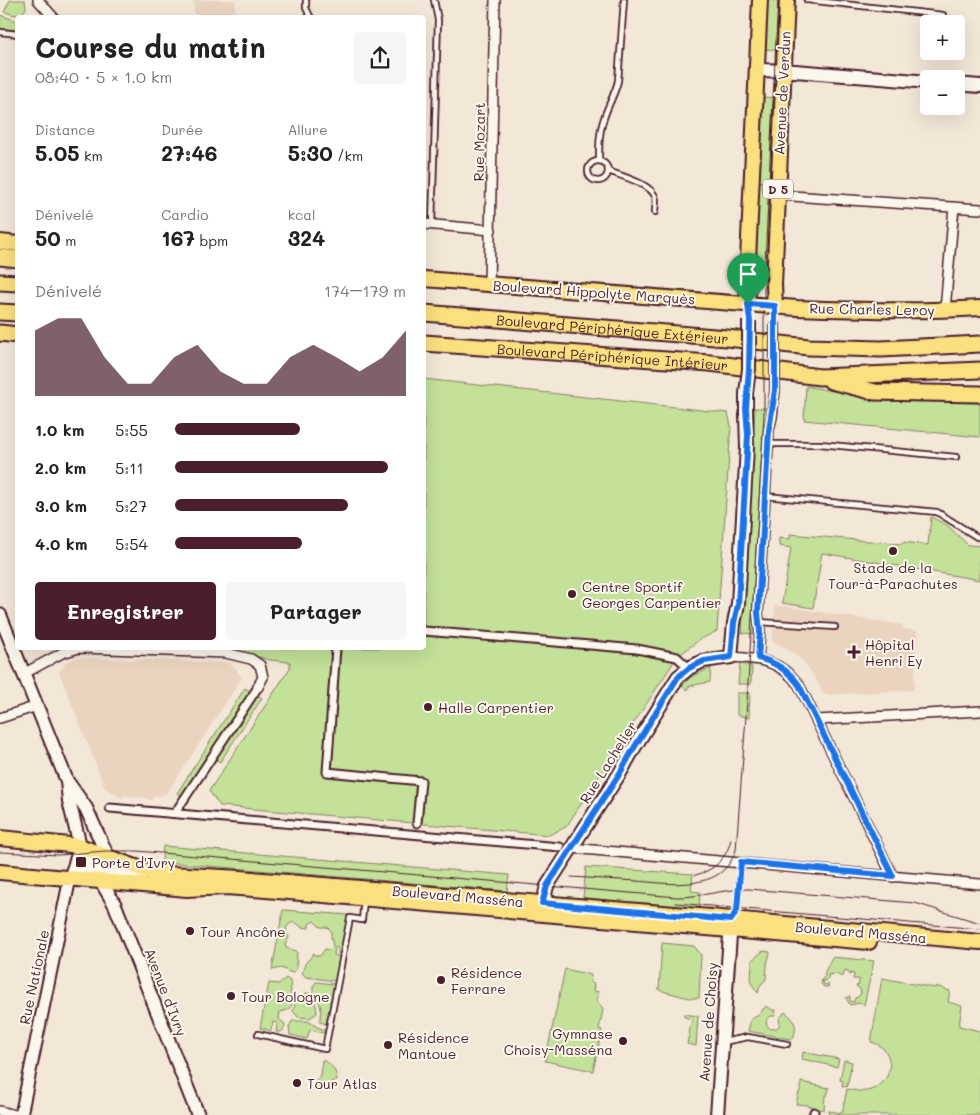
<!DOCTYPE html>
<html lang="fr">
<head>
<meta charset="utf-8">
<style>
	:root { --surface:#fff; --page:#f6f6f6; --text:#222; --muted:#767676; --accent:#4a1f2b }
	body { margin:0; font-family:Mali,sans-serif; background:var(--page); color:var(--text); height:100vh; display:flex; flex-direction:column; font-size:19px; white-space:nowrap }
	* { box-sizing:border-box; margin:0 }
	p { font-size:16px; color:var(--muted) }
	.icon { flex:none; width:28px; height:28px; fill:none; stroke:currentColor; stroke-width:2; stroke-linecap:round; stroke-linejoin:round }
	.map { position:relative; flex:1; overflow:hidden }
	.side { position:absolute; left:15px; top:15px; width:411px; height:635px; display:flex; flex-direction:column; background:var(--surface); border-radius:5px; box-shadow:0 5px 20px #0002 }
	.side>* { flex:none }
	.fabs { position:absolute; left:920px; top:15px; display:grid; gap:10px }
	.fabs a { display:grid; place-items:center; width:45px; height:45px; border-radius:5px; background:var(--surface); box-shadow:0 5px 20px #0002; font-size:25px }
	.pin { position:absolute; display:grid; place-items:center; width:42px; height:42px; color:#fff; margin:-51px -21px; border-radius:50% 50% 50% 0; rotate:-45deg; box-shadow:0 0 5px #0007 }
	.pin .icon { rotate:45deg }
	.round { display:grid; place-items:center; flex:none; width:52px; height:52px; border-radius:5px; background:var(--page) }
	.summary { display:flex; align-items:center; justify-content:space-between; height:85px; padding:0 20px }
	h1 { font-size:28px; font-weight:700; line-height:38px }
	.metrics { display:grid; grid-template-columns:repeat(3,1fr); gap:8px; height:85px; padding:5px 20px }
	.metrics div { display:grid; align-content:center }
	.metrics b { font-size:21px; font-weight:700 }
	.metrics small { font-size:14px; font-weight:400 }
	.metrics p { font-size:14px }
	.chart { height:140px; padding:10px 20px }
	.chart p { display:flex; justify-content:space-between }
	.chart svg { width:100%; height:90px; margin-top:5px; fill:var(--accent); opacity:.7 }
	.button { display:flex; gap:10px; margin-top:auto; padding:10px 20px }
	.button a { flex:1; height:58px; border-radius:5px; background:var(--accent); color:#fff; font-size:20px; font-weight:700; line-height:58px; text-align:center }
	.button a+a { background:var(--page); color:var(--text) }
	ul { padding:0 20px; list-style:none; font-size:16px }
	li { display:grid; grid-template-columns:80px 60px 1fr; align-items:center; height:38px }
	li i { height:12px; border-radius:6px; background:var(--accent) }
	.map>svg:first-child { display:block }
</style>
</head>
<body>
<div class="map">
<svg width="980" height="1115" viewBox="0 0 980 1115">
	<rect width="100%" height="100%" fill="#f3e7d8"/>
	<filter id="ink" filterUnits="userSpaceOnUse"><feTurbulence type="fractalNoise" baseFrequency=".02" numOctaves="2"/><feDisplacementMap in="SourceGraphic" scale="10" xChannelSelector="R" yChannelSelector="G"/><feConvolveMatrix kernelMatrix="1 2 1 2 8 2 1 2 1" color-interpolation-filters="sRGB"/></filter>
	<g filter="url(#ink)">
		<path fill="#ead4bf" d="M194,0h41v12l6,1v4l-47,1z
			M775,605l128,20v4l14,2 -3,59 -90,5 -11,-20 -10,-14 -14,-11 -17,-9z
			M77,658l151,5 9,6v4l3,1 2,4 -75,115 -7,3h-6l-2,4h-4l-1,-2 -23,-2 -2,2 -5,-2v-3l-6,-1 -6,-4 -46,-116 5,-5 1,-4z"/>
		<path fill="#c3e199" stroke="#868062" d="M10,0h15l1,8 -4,6 -7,1 -11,-3z
			M766,0h17l-3,50 -17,-1z
			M0,15l17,6v9l-17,-2z
			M761,97l18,1 -8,181h-19z
			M424,379l304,34 3,13 -14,205 -18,9 -22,17 -111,170 -17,8 -329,-29 -11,-15 81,-123v-6l-20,-2 -42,-11 -29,-1h225z
			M806,386l79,15 95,2v34l-176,-17z
			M755,408h12l-14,226 -11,-1z
			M931,517l16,8 21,20 12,1v34l-158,-27 -9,55 -31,-5 9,-55 -12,-2v-8l11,1v-5l112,10v-2l26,3z
			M740,664l12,2 -1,18h-13z
			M711,668l-1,14 -21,4 -2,4 -5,-4 9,-9z
			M245,688l5,3 -68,105 -5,-3z
			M737,693h13l-1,25 -12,-3z
			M257,695l5,3 -42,64 -5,-3z
			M163,846l346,29 -2,16 -345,-29z
			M586,867l107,7 -2,17 9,1 -1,16 -116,-10z
			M283,910l66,5 -9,39h-2v-6l-3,-1 -1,8 6,2 -5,24 -29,-4 -4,-4 3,-9 9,-11 2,3h4l5,-7 4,1 4,-4 -2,-9v-6l-4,-4h-7l-6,-6 -5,3v4l-8,-1 -3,-3 -5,-2 -6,4 -1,6 3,5 -4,8 3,4 9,2 -1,19 -4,3 -11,-5 -9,2z
			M662,943l32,3 7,9 -2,43h-10l-30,-8z
			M763,951l7,1v1l-3,11 -1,15 -6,7 -2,7 -7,-10 1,-23z
			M832,957l42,4 -10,44 -5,-2 -9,2 -4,-7 4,-2v5l4,1 1,-4 3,-1 3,-4 -1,-4 -4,-3 3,-1v-6h-6l1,-5 -3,-1 -1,2 -2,-4 -3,-1 -2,6h-4l-3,-3 -2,2 -5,-1 -1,5 -5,2 1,4 5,-1 -1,3h-4l-3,-3 1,-5 4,-4 -2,-1z
			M565,969l26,6 -1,7 4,2 -1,7 6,1 -2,8 6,10 -4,19 3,1 -9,41 -48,-10z
			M286,978l4,3 2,24 -4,5 -8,2 -1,7 6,5 -1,5 -3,3h-5l1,-9 -4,-1 -2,9 -11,-3 9,-45 10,1z
			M882,978l53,10 1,-2 14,5 -2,11 14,4 -3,20 21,5v84h-152l1,-4 13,2 5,-24c6,1 13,3 19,2 29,-4 32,-43 5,-49z
			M316,982l18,2 -8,40 -6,-2c0,-6 2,-12 0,-17 -3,-9 -12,-14 -4,-23z
			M306,993h3l7,12 1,8 -7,5 -12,-1 -5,-6 4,-13z
			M767,1006l5,4h4l-1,6c-9,-1 -12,9 -4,13l6,-1 3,-4 -1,-5 6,-7c10,7 13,15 8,26l-3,1 -42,-8 3,-12 8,-4 5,-7z
			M684,1014l14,2 -2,30 -9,-2 5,-25 -8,-2z
			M292,1021h16l9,6 8,3 -1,3 -14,-3 -3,9 -17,-4 -1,-8z
			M803,1052l36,7 -2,8 -35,-8z
			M322,1060c9,3 15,11 15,21h-5l-5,5 -4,-1 -6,3 -2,-4 5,-9z
			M844,1060l8,2 -5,25 -5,-1 1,-5 -3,-1z
			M801,1082l28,6 -2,8h-2l-1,14 -16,-4v-1l-12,-1 3,-12h1z"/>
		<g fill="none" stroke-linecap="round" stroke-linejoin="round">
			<defs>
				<path id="service" d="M306,0v8l5,10
					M807,0l136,15
					M0,32l18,2
					M599,161c0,-14 0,-29 5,-43 4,-13 11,-24 14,-37l6,-81
					M588 171a10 10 0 1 1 20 0a10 10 0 1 1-20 0Z
					M608,171c13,5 41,12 47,25 2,5 0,11 0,16
					M432,225l6,-205 -4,-20
					M768,444h52l136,13
					M765,496l172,16 40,25
					M759,622l76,5
					M733,916l4,-7 4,-46
					M258,1034l67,15 25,-131 12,2 2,-20
					M723,1042l25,-5 39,7"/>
				<path id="pedestrian" d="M424,631l213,18 40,8 12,11
					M336,648l-9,124 94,9 -4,42
					M110,808l450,39
					M175,813l83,-126
					M813,1115l1,-3"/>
				<path id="minor" d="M38,0l16,18
					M778,195l202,14
					M424,224l67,6
					M489,284l6,-284
					M945,310l9,-103
					M731,657c30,2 49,3 68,28l94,192
					M758,658l2,-27 -2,-18 11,-183 3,-13
					M23,674l39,-21 17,-5 147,5 25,6 9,6 3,12 -5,10
					M0,718l37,-12
					M817,720l163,-9
					M571,848l409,36
					M0,1111l15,4"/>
				<path id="tertiary" d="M72,870l66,4 10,-2
					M21,1115l49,-237 10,-32"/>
				<path id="secondary" d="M757,70l38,1 134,11
					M956,84l24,2
					M0,615l67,166 19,27 22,49
					M67,781l2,20 11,45 35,59 83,210
					M541,911l6,-25 73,-113 14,-25 44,-71 11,-9 14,-7 28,-4 3,-34 4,-19 9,-157 -1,-32
					M717,1115l14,-193"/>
				<path id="primary" d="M0,242l18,2
					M424,279l373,29c61,2 122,4 183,0
					M748,305l-1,-23 13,-282
					M775,306l-1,-22 13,-284
					M0,838l80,8 28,11 45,16 87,5 471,39 269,25
					M0,872l187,17 39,-2 28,2 615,53"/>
				<g id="trunk">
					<path d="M0,257l18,2"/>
					<path d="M0,282l18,1"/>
					<path d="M0,312l18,1"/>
					<path id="s1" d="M424,313l303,25 82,9 72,2 99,-5"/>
					<path d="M0,333l18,2"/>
					<path id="s2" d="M424,343l286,20 110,14 160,-7"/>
					<path d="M831,381l44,11 105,2"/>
				</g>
			</defs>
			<use href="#service" stroke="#4a1f2b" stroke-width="8"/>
			<use href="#pedestrian" stroke="#4a1f2b" stroke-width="11"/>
			<use href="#minor" stroke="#4a1f2b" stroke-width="12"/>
			<use href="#tertiary" stroke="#4a1f2b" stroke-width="15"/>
			<use href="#secondary" stroke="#4a1f2b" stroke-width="16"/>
			<use href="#primary" stroke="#4a1f2b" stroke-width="18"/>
			<use href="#trunk" stroke="#4a1f2b" stroke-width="19"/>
			<use href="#service" stroke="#fbf7ec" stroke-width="4.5"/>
			<use href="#pedestrian" stroke="#fbf7ec" stroke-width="7"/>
			<use href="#minor" stroke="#fbf7ec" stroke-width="9"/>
			<use href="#tertiary" stroke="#fbf7ec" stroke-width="11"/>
			<use href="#secondary" stroke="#fbf7ec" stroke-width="12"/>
			<use href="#primary" stroke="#fbe080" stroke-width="14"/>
			<use href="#trunk" stroke="#fbe080" stroke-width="15"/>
			<path stroke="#4a1f2b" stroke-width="1" d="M0,852l59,3 46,-4h32l540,46c24,0 48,-8 72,-8l166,14 65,20
				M695,875c19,-4 32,-17 36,-36
				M571,877c22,1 44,3 66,4 24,2 51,6 74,-3 13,-5 21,-16 25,-28l10,-133 18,-301v-133l14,-283
				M675,903l305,26"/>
			<defs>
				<path id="minor-bridge" d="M772,417l3,-27v-68"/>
				<path id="secondary-bridge" d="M746,415v-22l3,-24v-48"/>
			</defs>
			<use href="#minor-bridge" stroke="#4a1f2b" stroke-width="12" stroke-linecap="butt"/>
			<use href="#secondary-bridge" stroke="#4a1f2b" stroke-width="16" stroke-linecap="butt"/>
			<use href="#minor-bridge" stroke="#fbf7ec" stroke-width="9"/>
			<use href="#secondary-bridge" stroke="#fbf7ec" stroke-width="12"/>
		</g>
	</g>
	<g fill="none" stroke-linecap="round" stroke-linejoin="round" filter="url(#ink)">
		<defs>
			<path id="route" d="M748,304l27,2v84l-6,40 -11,183 2,18 -2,27c17,4 31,13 41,27l94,191 -152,-14 -4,48 -6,10 -189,-17 5,-17 73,-113 14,-25 44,-71 11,-9 15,-7 27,-4 3,-34 4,-19 10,-169 -2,-27 3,-39 1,-48z"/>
		</defs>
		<use href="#route" stroke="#fff" stroke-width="10"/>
		<use href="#route" stroke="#1a73e8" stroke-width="6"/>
	</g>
	<g fill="#4a1f2b" stroke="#fbf7ec" stroke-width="2">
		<circle cx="893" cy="551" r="5"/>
		<circle cx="572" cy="594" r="5"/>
		<path d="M851.5 644.5h5v5h5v5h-5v5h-5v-5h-5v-5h5z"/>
		<circle cx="428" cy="707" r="5"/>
		<rect x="75" y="856" width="12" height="12" rx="2.5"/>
		<circle cx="190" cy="931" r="5"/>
		<circle cx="441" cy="980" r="5"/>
		<circle cx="231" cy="996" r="5"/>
		<circle cx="623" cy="1041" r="5"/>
		<circle cx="388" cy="1045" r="5"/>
		<circle cx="297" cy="1083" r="5"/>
	</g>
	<g text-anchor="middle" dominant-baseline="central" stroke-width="4" stroke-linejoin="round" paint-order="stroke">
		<rect fill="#fbf7ec" stroke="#7f6065" stroke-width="1" x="763" y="179.5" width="30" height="19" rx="4"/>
		<g font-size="12" font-weight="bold" fill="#4a1f2b">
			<text x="778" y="189">D 5</text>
		</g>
		<g font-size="14" fill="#4a1f2b" stroke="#fbf7ec">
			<text transform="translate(782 93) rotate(-87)">Avenue de Verdun</text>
			<text transform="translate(479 142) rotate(-89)">Rue Mozart</text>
			<text transform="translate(594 292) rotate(4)">Boulevard Hippolyte Marquès</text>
			<text transform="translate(872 309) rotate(1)">Rue Charles Leroy</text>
			<text stroke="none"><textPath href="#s1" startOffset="189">Boulevard Périphérique Extérieur</textPath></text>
			<text stroke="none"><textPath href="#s2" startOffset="189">Boulevard Périphérique Intérieur</textPath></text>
			<text transform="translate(608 762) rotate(-58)">Rue Lachelier</text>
			<text transform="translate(458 896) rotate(5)">Boulevard Masséna</text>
			<text transform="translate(861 932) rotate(5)">Boulevard Masséna</text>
			<text transform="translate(34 977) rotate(-78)">Rue Nationale</text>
			<text transform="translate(166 992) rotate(69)">Avenue d'Ivry</text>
			<text transform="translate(708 1022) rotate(-86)">Avenue de Choisy</text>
		</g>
		<g font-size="14" fill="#4a1f2b" stroke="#fbf7ec" text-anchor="start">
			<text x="893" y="567" text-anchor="middle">Stade de la<tspan x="893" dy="16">Tour-à-Parachutes</tspan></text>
			<text x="582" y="586">Centre Sportif<tspan x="582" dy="16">Georges Carpentier</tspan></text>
			<text x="865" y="644">Hôpital<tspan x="865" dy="16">Henri Ey</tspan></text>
			<text x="438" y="707">Halle Carpentier</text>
			<text x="92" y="862">Porte d'Ivry</text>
			<text x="200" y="931">Tour Ancône</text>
			<text x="451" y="972">Résidence<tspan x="451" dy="16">Ferrare</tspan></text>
			<text x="241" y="996">Tour Bologne</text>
			<text x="613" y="1033" text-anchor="end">Gymnase<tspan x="613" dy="16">Choisy-Masséna</tspan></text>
			<text x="398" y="1037">Résidence<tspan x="398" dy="16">Mantoue</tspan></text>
			<text x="307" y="1083">Tour Atlas</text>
		</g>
	</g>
</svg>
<div class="fabs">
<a>+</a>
<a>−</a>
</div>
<div class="pin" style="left:748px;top:304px;background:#1e9e55"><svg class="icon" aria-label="arrive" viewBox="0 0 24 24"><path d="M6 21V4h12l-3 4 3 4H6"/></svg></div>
<section class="side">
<div class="summary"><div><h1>Course du matin</h1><p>08:40 · 5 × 1.0 km</p></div><a class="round"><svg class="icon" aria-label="share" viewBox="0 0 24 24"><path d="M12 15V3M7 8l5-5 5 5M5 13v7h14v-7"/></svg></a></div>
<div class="metrics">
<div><p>Distance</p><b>5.05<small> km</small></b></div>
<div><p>Durée</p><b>27:46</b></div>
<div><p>Allure</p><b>5:30<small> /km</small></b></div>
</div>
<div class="metrics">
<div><p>Dénivelé</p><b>50<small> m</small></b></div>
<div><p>Cardio</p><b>167<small> bpm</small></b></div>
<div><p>kcal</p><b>324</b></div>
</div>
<div class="chart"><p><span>Dénivelé</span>174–179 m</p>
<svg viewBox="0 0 160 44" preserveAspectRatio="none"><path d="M0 44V12L10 6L20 6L30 25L40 38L50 38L60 25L70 19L80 32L90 38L100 38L110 25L120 19L130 25L140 32L150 25L160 12V44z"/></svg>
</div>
<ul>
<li><b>1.0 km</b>5:55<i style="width:54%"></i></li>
<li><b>2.0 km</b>5:11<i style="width:92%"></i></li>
<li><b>3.0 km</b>5:27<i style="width:75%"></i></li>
<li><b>4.0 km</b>5:54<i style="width:55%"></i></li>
</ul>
<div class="button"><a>Enregistrer</a><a>Partager</a></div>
</section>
</div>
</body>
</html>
